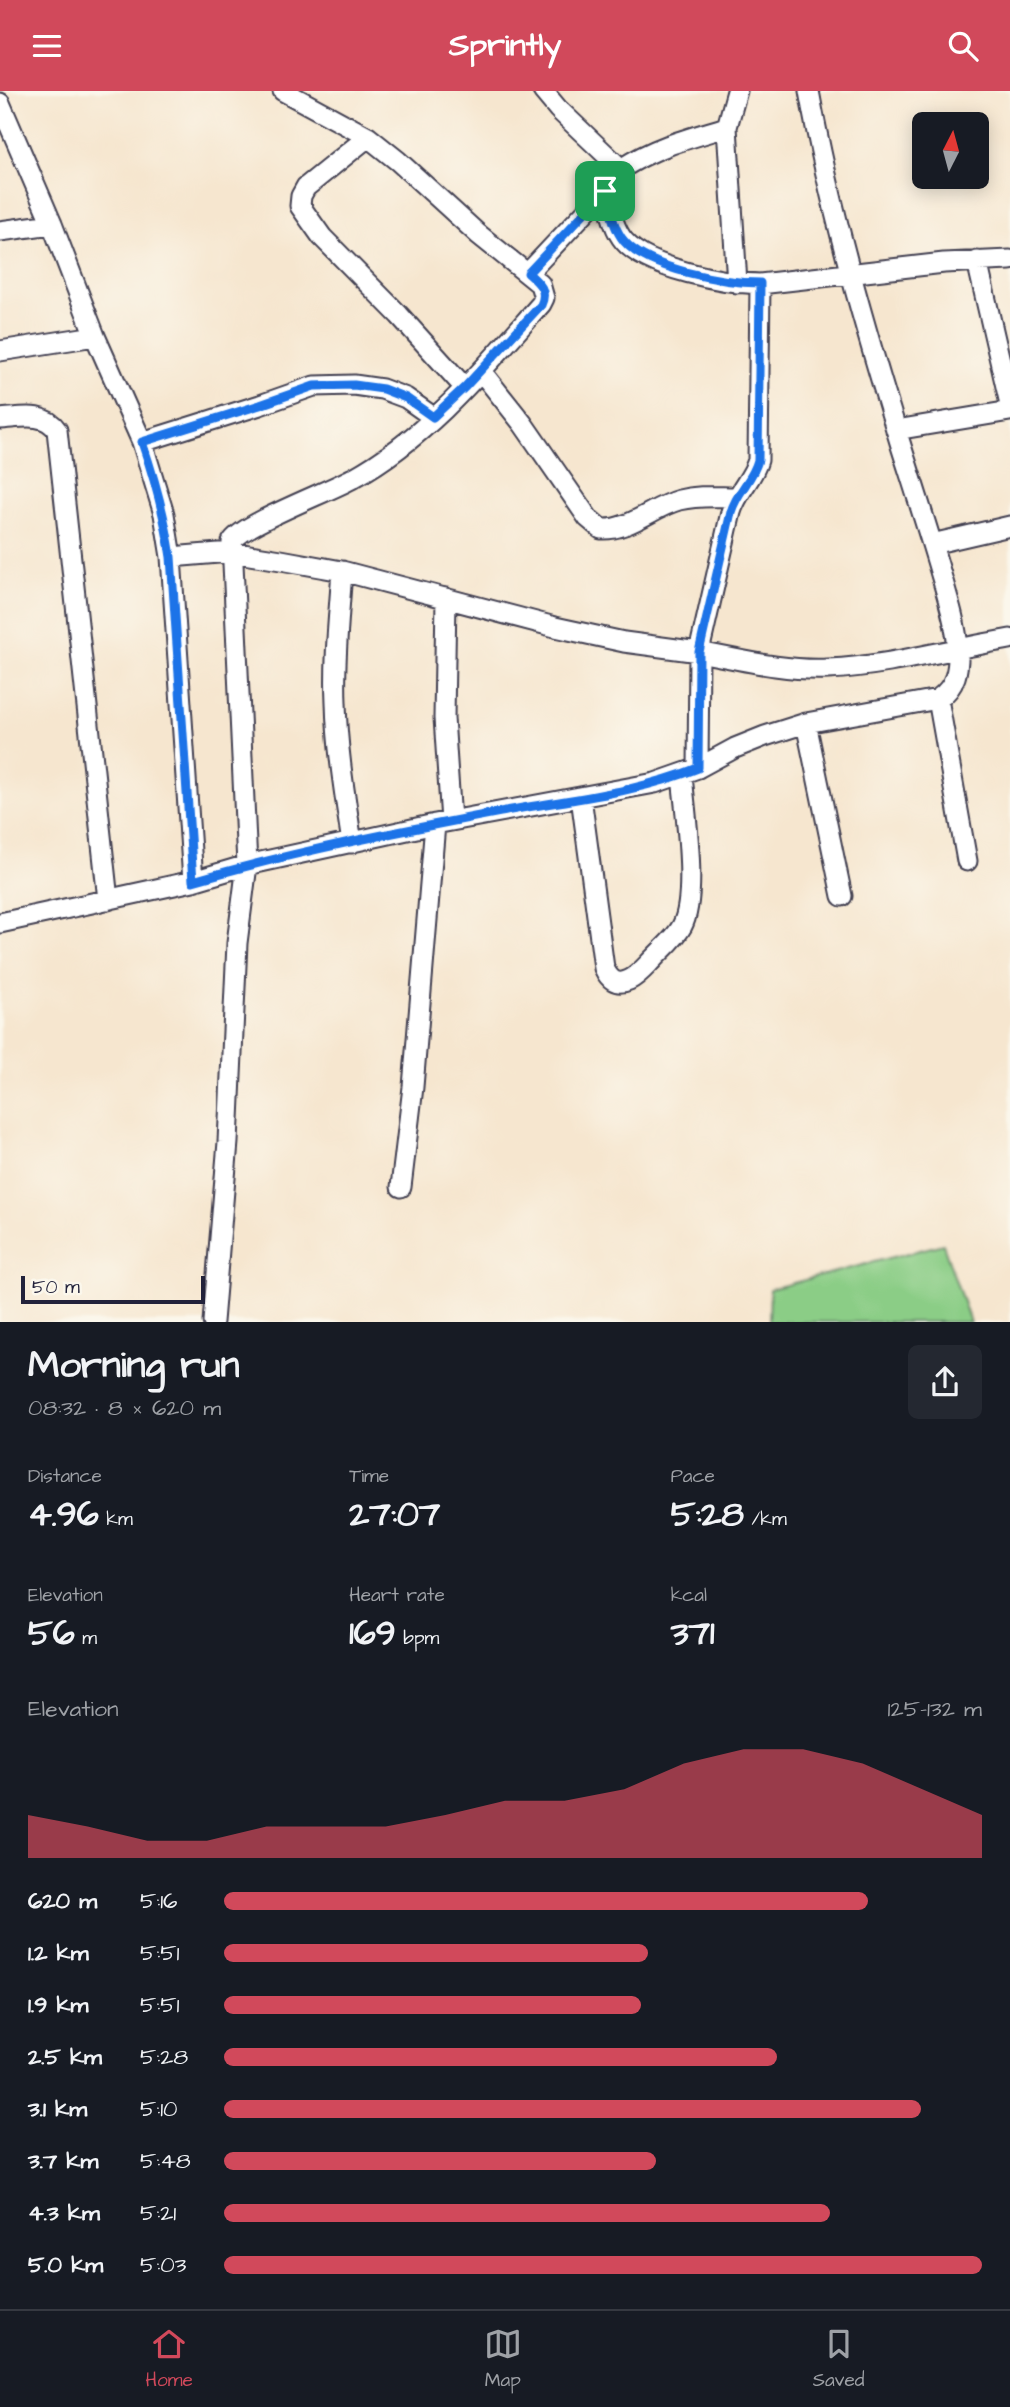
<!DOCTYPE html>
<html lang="en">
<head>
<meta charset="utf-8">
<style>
	:root { --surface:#171b24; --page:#242831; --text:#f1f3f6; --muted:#9ea1a6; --line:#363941; --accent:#d1495b }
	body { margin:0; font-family:"Architects Daughter",sans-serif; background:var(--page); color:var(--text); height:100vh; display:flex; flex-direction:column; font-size:26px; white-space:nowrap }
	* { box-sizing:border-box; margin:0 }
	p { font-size:23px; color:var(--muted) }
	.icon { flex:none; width:38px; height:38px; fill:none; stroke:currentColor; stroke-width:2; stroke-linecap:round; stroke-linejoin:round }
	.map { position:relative; height:1231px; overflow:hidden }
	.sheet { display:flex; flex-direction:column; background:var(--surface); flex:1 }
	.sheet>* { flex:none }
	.needle { width:46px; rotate:6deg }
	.tools { position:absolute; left:912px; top:21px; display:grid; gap:14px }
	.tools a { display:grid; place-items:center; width:77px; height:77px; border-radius:10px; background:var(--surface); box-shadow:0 4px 18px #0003; font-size:35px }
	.scale { position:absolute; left:21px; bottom:18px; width:184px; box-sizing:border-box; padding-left:7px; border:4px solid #22223b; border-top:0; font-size:19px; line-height:24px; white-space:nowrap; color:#22223b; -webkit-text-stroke:5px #fbf7ec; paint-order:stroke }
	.pin { position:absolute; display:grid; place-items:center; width:60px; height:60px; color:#fff; margin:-30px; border-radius:14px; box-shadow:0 4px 10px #0006 }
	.round { display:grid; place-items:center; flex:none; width:74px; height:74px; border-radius:10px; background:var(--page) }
	.headline { display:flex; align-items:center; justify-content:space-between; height:119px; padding:0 28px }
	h1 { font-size:38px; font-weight:700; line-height:52px }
	.metrics { display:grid; grid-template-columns:repeat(3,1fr); gap:10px; height:119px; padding:7px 28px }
	.metrics div { display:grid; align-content:center }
	.metrics b { font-size:35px; font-weight:700 }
	.metrics small { font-size:19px; font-weight:400 }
	.metrics p { font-size:19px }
	.chart { height:196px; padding:14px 28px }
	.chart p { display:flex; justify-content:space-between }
	.chart svg { width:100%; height:126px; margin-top:7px; fill:var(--accent); opacity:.7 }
	ul { padding:0 28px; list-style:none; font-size:23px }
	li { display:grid; grid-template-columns:112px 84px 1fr; align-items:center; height:52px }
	li i { height:18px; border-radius:9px; background:var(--accent) }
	header { display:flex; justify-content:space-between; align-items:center; height:91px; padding:0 28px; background:var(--accent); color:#fff; font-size:32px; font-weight:700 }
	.dock { display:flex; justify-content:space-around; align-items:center; height:98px; border-top:2px solid var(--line); background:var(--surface); font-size:19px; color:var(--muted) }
	.dock a { display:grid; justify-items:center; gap:4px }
	.dock .selected { color:var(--accent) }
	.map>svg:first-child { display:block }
</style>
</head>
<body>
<header><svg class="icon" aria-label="menu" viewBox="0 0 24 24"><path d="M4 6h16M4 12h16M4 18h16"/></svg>Sprintly<svg class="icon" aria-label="search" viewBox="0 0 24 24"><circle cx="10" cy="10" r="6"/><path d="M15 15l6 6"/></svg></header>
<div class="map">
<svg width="1010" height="1231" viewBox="0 0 1010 1231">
	<rect width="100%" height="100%" fill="#fbf7ec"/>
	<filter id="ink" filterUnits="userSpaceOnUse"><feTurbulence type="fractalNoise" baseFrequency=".0143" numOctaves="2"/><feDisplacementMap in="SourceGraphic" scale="14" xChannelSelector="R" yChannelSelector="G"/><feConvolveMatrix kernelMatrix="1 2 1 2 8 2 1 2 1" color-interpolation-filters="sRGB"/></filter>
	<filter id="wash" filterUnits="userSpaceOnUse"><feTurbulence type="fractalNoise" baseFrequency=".00686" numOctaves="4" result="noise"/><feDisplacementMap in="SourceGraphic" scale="28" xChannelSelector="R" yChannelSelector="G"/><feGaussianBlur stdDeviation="1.57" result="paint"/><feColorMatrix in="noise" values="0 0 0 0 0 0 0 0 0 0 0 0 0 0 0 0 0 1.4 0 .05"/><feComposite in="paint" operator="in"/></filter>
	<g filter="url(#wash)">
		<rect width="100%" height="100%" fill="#f6e6cf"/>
		<path fill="#8bcd86" stroke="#567860" stroke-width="2" d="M943,1153l27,78h-201l1,-33z"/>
	</g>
	<g filter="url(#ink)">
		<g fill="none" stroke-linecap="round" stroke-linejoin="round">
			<defs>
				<path id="minor" d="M809,0c22,122 57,241 93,358 13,41 26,81 38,122 7,24 16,52 18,77 1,21 -2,39 -20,51
					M0,12l52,121 43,112 47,106 22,72 7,43 22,324
					M727,36l10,156
					M368,46l-62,50 -5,9 -1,10 22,31 77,78 66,73
					M621,78c33,-22 68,-31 106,-42l10,-36
					M605,100c5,17 8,37 19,50 24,28 101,42 136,43l184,-21 66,-3
					M0,140l52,-7
					M977,170l33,143
					M528,182l77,-82 16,-22 -63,-60 -15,-18
					M760,193l-2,176c-5,19 -21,31 -27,52l-32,140c43,8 86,19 129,17 61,-3 122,-20 182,-30
					M0,260l95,-15
					M481,280l42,53 65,94 13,11c27,2 52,-22 78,-29 19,-5 38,-3 56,-3
					M0,328c20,-1 44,-8 57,11l51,470
					M896,339l114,-19
					M142,351l118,-37 54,-19 40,-1 28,4 24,9 27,19
					M932,453l78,-18
					M171,466l60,-5 50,8 61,11 213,56 69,15 75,10 -1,116
					M342,480c-3,44 -8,88 -6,131 1,47 9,94 16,141
					M446,507l-2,120 7,103
					M806,632l36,173
					M581,706l23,171c5,11 12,18 25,12 9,-4 17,-14 24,-21 10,-11 22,-20 29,-33 16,-30 3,-115 0,-151
					M0,832l193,-42 54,-16 188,-41 220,-41 43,-15 37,-20 30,-12 41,-13 132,-24 29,162
					M401,1096l12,-100 22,-263
					M213,1231l15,-180 9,-199 10,-78 -15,-323c9,-18 99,-51 121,-64 75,-41 132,-111 188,-174l3,-6 -4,-14 -62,-50 -80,-73 -30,-24 -85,-46"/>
			</defs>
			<use href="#minor" stroke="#423f51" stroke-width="23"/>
			<use href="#minor" stroke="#fff" stroke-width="19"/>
		</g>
	</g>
	<g fill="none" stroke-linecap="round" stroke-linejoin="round" filter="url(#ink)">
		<defs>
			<path id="route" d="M605,100c5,17 8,37 19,50 23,28 101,42 136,42l-2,177c-5,20 -21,31 -27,52l-32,140 -1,116c-61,25 -128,31 -192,43 -105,20 -211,40 -313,70l-22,-324c-6,-40 -16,-77 -29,-115l118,-37 54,-19 40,-1 29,4 23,9 27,19 32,-30 76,-82c7,-15 -2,-22 -13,-32z"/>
		</defs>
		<use href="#route" stroke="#fff" stroke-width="14"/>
		<use href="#route" stroke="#1a73e8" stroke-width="9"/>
	</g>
</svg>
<div class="tools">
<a><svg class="needle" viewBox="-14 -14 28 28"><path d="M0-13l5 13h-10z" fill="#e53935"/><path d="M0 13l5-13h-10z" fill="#9ea1a6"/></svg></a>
</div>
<div class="scale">50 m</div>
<div class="pin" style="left:605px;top:100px;background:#1e9e55"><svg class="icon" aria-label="arrive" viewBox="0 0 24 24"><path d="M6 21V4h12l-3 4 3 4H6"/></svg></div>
</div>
<section class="sheet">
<div class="headline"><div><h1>Morning run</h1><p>08:32 · 8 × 620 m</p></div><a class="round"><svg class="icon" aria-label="share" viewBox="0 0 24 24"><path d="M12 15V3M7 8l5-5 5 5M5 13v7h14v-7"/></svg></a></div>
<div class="metrics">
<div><p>Distance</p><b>4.96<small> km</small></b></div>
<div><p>Time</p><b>27:07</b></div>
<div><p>Pace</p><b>5:28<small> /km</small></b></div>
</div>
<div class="metrics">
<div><p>Elevation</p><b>56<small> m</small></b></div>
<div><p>Heart rate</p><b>169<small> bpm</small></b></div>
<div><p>kcal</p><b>371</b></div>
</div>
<div class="chart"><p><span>Elevation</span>125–132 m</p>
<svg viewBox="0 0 160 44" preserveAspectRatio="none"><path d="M0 44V29L10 33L20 38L30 38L40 33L50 33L60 33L70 29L80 24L90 24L100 20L110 11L120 6L130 6L140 11L150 20L160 29V44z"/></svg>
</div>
<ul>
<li><b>620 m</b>5:16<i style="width:85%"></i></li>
<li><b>1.2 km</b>5:51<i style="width:56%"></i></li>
<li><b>1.9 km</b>5:51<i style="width:55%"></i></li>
<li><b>2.5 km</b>5:28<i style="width:73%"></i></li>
<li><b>3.1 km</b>5:10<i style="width:92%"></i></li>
<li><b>3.7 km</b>5:48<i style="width:57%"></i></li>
<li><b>4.3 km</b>5:21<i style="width:80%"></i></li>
<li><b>5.0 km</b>5:03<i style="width:100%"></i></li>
</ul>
</section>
<nav class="dock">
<a class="selected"><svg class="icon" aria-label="home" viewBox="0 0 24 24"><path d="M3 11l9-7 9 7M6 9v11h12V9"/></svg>Home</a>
<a><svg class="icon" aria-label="map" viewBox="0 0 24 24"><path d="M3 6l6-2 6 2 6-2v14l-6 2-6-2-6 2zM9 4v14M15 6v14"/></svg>Map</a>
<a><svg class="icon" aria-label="saved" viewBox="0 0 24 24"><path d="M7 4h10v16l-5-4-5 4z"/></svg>Saved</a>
</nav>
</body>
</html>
